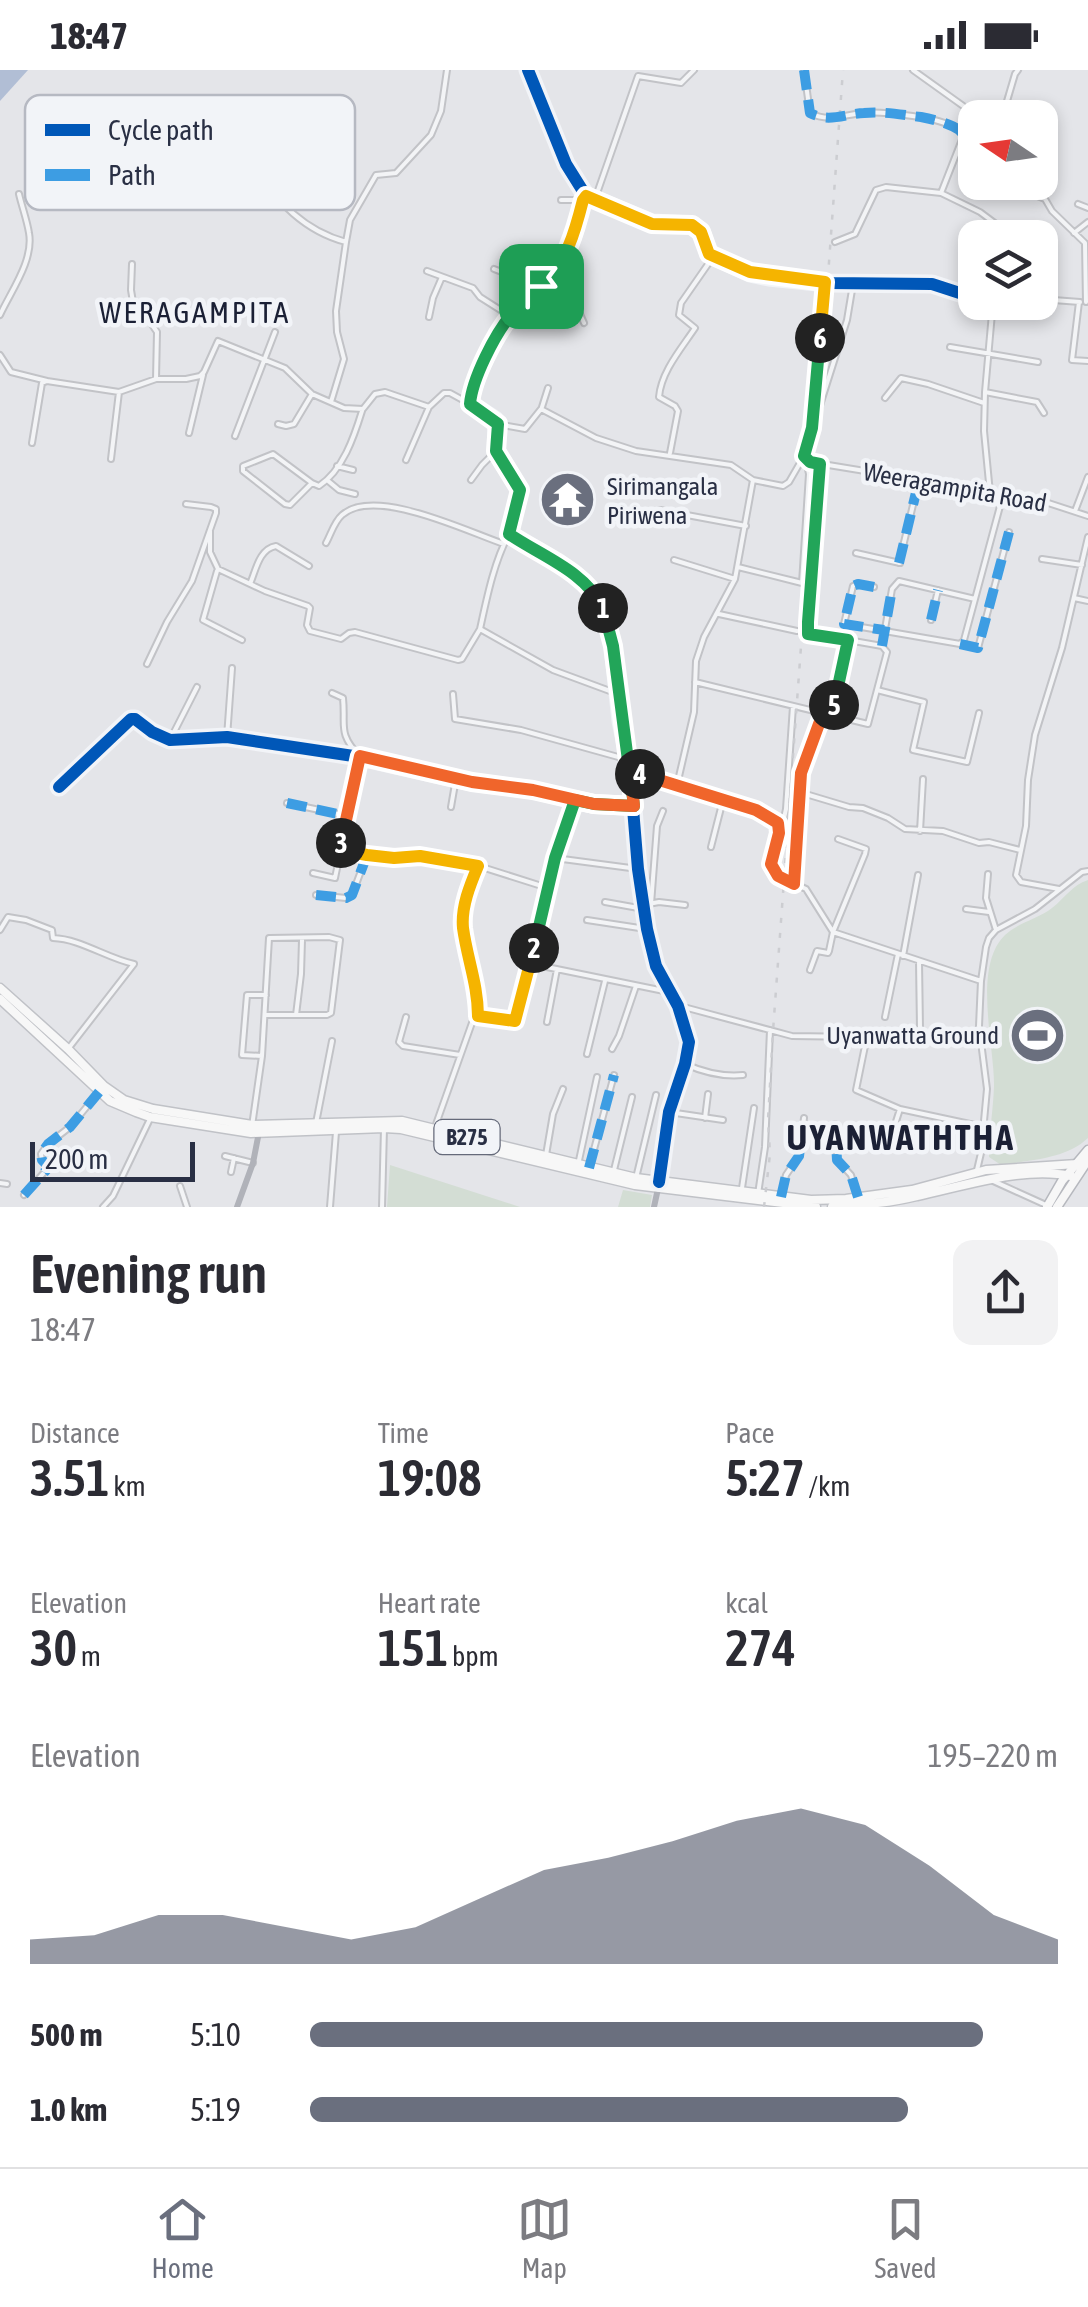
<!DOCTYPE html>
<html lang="en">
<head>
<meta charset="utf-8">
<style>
	:root { --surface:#fff; --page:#f2f2f3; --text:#2b2b33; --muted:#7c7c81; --line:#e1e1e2; --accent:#6a6f7e }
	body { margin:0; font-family:"Asap Condensed",sans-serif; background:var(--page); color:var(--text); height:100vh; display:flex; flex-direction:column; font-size:38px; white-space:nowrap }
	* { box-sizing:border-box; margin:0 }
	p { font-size:32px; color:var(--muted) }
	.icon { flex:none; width:55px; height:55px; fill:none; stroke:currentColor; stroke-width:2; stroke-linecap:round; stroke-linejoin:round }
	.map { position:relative; height:1137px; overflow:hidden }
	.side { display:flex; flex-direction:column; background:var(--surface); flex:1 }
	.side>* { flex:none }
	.needle { width:65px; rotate:283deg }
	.tools { position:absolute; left:958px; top:30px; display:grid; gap:20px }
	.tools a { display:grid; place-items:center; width:100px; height:100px; border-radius:20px; background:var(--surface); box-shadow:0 5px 15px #0003; font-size:50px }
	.scale { position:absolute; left:30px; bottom:25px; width:165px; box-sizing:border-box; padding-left:10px; border:5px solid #292f44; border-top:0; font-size:28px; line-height:35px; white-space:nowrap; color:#292f44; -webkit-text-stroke:8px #f2f4f8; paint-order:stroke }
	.pin { position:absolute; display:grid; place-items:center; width:85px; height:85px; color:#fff; margin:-42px; border-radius:20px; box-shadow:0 5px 15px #0006 }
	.km { position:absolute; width:50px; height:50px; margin:-25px; border-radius:50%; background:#222; color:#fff; font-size:28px; line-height:50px; text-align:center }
	.round { display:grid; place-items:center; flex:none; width:105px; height:105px; border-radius:20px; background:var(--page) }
	.overview { display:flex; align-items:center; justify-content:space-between; height:170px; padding:0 30px }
	h1 { font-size:55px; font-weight:600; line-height:75px }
	.stats { display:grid; grid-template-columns:repeat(3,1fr); gap:15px; height:170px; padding:10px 30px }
	.stats div { display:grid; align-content:center }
	.stats b { font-size:50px; font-weight:600 }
	.stats small { font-size:28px; font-weight:400 }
	.stats p { font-size:28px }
	.chart { height:280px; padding:20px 30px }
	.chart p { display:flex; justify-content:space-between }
	.chart svg { width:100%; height:180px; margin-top:10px; fill:var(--accent); opacity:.7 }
	ul { padding:0 30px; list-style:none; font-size:32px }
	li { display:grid; grid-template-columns:160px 120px 1fr; align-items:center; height:75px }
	li i { height:25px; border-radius:12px; background:var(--accent) }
	.status { display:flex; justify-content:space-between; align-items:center; height:70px; padding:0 50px; background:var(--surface); direction:ltr }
	.status svg { height:28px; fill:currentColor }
	.tabs { display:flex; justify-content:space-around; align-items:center; height:140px; border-top:2px solid var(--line); background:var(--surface); font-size:28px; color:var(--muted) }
	.tabs a { display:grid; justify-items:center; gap:5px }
	.tabs .current { color:var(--accent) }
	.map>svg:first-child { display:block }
</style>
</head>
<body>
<div class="status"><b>18:47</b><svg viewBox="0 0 49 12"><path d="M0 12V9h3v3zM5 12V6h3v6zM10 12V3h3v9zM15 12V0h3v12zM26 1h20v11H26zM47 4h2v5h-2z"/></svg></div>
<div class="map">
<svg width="1088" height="1137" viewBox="0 0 1088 1137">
	<rect width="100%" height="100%" fill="#e4e5e9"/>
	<path fill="#d3ddd4" d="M1088,810v258c-22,21 -58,22 -87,27l-12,-8c0,-23 4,-46 5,-70 1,-40 -22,-120 11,-152 14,-13 33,-16 47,-27 13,-10 20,-23 36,-28z
		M390,1095l130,42h-133z
		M623,1120l29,5 -2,12h-32z"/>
	<path fill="#b1bed5" d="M0,0h28l-28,31z"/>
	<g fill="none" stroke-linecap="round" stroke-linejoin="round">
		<defs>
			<path id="minor" d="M528,0l38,94 20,32 66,27 40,2 9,6 8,23 41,19 19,4 58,6 105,1 43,14
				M804,0l6,43c19,10 35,1 54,0 18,-2 39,2 57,4 11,2 28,6 38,13 7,6 7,11 16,16
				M913,0l67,48
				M1002,48l13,-44 3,-4
				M254,98c24,34 50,63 92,74
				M1001,112l44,17 7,12 33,32 1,59
				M941,123l22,-56
				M586,126l-3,4c-6,22 -11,47 -24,67 -11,18 -31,30 -45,45 -17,18 -42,67 -44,92l25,16 2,4 -1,27 24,39 -11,44 50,29 27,22 16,18 11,43 8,75 8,39 9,109 9,60 9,37 22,40 11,36 -4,22 -16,48 -10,70
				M595,129l43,-123 43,7 13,-13
				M561,130h22
				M1078,134l10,4
				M1074,163l14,-11
				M835,172l20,-8 21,-44 10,-3 55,6 39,19 16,12 9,14
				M132,194l-1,26 2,12 15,17 9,13 -1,47
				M494,199l47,18
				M427,201l46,17 7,9 30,19
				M546,212l29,21 9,20
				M533,223c9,7 17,11 16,23
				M1040,229l40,3
				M1079,232l-7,58 16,1
				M0,245c11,-24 34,-55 29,-82 -2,-13 -7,-26 -10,-39
				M429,247l4,-19 9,-21
				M950,277l88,15
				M0,285l11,17 36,9
				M985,322l52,10 7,11
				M885,328l16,-20 27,6 56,19
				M331,332l13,-43 -7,-27 -1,-21 10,-69 4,-22 26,-45 20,-2 35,-38 10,-24 6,-41
				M542,337l6,-19
				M813,351l12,-139
				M278,354l8,2 8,-2 18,-30
				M497,354l28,5 16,-20 55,29 40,13 95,14 22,15 30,6 6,-4 15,-26 43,-136 6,-36
				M189,363l14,-58
				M235,366l40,-104
				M32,373l10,-60 5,-2 72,11 37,-13h30l14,-3 4,-4 14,-31 67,27 27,26 32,14 19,1 12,-15 10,-2 44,15
				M670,383l8,-42 -3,-5 -16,-9c2,-25 22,-48 36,-69l-16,-13 2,-12 32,-46
				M805,387l5,5 226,37 52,17
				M111,389l8,-67
				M406,390l23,-53 15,-14h6l20,11
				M820,394l-12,169 74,13
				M337,396l16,4
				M327,410l12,10 16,4
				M471,410l11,-15 14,-14
				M312,413l-39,-29 -30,12v5l42,33 5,1 22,-22 7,3c24,-16 35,-49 43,-75
				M990,423l-6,-62 1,-39 8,-90
				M660,440l86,16
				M1075,441l13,-34
				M210,461v21l8,17 47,22 43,15 2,2 -3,17 3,6 31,8 8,-6 6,-1 103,28 4,-1 18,-30 73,41 65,24
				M326,473c5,-9 8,-21 16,-28 33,-29 126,17 162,29
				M856,483l44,10
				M1042,489l40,6
				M674,490l61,19
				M899,493l20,-83
				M738,497l64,16 7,-109 -4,-19
				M217,501l-14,49 39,20
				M250,514c6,-14 9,-35 26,-38l33,20
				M874,517l-16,-3 -5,2 -9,38 116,20 4,-4 39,-145
				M1074,528l14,3
				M719,544l78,17
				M931,550l7,-30
				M480,559c7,-32 14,-67 29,-95
				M960,574l18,4 31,-116
				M147,594l20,-42 25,-41 24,-68v-4l-5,-2 -25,-3
				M695,612l173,42 19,-72 -5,-6 10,-57 7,-8 76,18
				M877,620l47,12 -11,48 54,12 12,-49
				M453,624l2,25 66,11 108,30
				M831,644l17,-74
				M227,667l5,-69
				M170,670l27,-53
				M630,700l126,40 22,13 1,10 -8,31 3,7 4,5 28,13 27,43 148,49
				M677,715l17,-73 2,-51 8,-24 31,-58 18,-99
				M59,717l72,-68h4l17,13 18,8 57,-3 133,20 111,25 62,8 60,14 41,2
				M799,722l50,15 14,1 25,10 17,11 38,2 36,12 10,-1 31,8
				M287,733l60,13
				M451,737l5,-29
				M778,753l6,-5 2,-9 7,-103
				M920,761l3,-52
				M711,777l12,-47
				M340,780l54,8 26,-2 46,6 82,26
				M555,788l83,11
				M313,803l22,5 25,-121c-23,-25 -14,-30 -17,-59l-11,-5
				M988,804l-2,24 10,32
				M794,814l7,-111 22,-60
				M1059,819l-38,-7 -5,-7 10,-49 2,-46 7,-45 27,-87 26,-111
				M316,825l30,3 6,-3 15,-40
				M605,832l39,7
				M651,834l6,-78 6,-15
				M643,835l16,-3 26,3
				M966,839l23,3
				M587,850l59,9
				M0,860l8,-13 18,3 26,10 1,8c28,1 53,20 81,26l-66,85
				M903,886l15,-81
				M919,892l1,66 3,14
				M532,894l137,28
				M810,900l7,-19 11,2 1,-2 4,-19 32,-78 1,-5 -28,-10
				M680,936l112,30 69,1 5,4 -10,49 44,19 84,18
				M296,945l5,-41 1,-34
				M478,946c0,-31 -11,-58 -15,-88 -2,-22 7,-43 15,-63
				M406,947l-7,25 4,4 57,9
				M885,947l13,-63
				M547,952l10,-53
				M612,979l7,-13 17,-50
				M587,984l18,-73
				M262,986l-20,-1 5,-60h19
				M685,994c18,8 38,13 58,11
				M669,1042l54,8
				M705,1048l3,-24
				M316,1053l16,-82
				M835,1054l2,36 14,15 7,22
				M252,1056l10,-70 7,-118 60,-1 11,3 -9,73 -4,2h-62
				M435,1057l38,-107c10,-9 26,-1 38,2l7,-5 37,-159 19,-56
				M890,1070l10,-31
				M546,1085l7,-41 10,-25
				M225,1086l28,7
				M578,1095l19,-88
				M589,1098l25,-93
				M614,1100l18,-73
				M977,1100l4,-17 6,-64 -8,-63 2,-45 5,-34 3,-9 7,-8 39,-21 47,-37 6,-1
				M231,1102l3,-14
				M636,1108l20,-83
				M991,1110l55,25
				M0,1113l7,1
				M180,1116l7,21
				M742,1118l12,-80
				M758,1124l7,-47 5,-117
				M24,1125l25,-28 -7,-7 -1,-6 7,-10 22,-17 29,-35
				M781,1127l5,-22 13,-19 5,-38
				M103,1137l10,-11 37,-77
				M330,1137l6,-75
				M382,1137l2,-79"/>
			<path id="primary" d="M0,918l68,61 36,37 20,14 29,9 99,16 150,-4 234,57 175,22 35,-1 66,-9 74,-20 91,-6
				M0,929l110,102 26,11 14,5 101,16 133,-5 17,1 234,56 181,22
				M832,1137c28,-2 57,-4 85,-11 47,-10 106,-30 154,-20"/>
			<path id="trunk" d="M1047,1137l15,-26 26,-31
				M1057,1137l31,-47"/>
		</defs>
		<use href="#minor" stroke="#c2c3c7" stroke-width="8"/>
		<use href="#primary" stroke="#c0c2c7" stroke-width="11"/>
		<use href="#trunk" stroke="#b6b8be" stroke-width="11"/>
		<use href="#minor" stroke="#f3f4f6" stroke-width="4"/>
		<path stroke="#b0b2b9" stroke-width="6" d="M237,1137l16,-44 6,-31
			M654,1137l5,-23"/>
		<use href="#primary" stroke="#f7f7f7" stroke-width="8"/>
		<use href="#trunk" stroke="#f7f7f7" stroke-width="8"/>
		<path stroke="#cccdd1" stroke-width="2.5" stroke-dasharray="5 10" stroke-linecap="butt" d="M764,1137l6,-53 -2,-34 5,-89 70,-961"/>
		<path stroke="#3d9de3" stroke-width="10" stroke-dasharray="20 10" stroke-linecap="butt" d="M804,0l6,43c19,10 35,1 54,0 18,-2 39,2 57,4 11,2 28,6 38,13 7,6 7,11 16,16
			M899,493l20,-83
			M874,517l-16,-3 -5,2 -9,38 40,6
			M931,550l7,-30
			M960,574l18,4 31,-116
			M882,576l10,-57
			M831,645l17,-75
			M287,733l60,13
			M340,780l20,-93
			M316,825l30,3 6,-3 15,-40
			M835,1054l2,36 14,15 7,22
			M589,1098l25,-93
			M24,1125l25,-28 -7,-7 -1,-6 7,-10 22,-17 29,-35
			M781,1127l5,-22 13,-19 5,-38"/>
		<defs>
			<path id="cycleway" d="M528,0l38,94 20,32 66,27 40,2 9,6 8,23 41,19 19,4 58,6 105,1 43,14
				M586,126l-3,4c-6,22 -11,47 -24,67 -11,18 -31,30 -45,45 -17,18 -42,67 -44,92l25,16 2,4 -1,27 24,39 -11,44 50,29 27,22 16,18 11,43 8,75 8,39 9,109 9,60 9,37 22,40 11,36 -4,22 -16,48 -10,70
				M59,717l72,-68h4l17,13 18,8 57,-3 133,20 111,25 62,8 60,14 41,2"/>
		</defs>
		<use href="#cycleway" stroke="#f2f4f8" stroke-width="19"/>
		<use href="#cycleway" stroke="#0057b8" stroke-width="12"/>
	</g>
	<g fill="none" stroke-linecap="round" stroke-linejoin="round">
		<defs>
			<path id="split-1" d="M541,216c-10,9 -22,19 -30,29 -16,19 -39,64 -41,89l28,20 -2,27 24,39 -11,44c32,22 76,37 94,74"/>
			<path id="split-2" d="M534,878l21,-90 20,-58 19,4 40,2 -21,-160 -10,-38"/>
			<path id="split-3" d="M341,773l-1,7 27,5 27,3 26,-2 58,10c-8,19 -17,41 -15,62 4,30 15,57 15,88l37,5 19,-73"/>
			<path id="split-4" d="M341,773l19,-87 112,26 61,8 61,14 40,2 -4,-36 10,4"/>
			<path id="split-5" d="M640,704l116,36 22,13 1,10 -8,31 7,12 16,8 7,-111 22,-60 8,2 3,-10"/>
			<path id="split-6" d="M820,268l-8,90 -8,28 6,6 10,2 -12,158v12l40,6 -14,65"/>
			<path id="split-7" d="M541,216c25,-22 34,-54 42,-86l3,-4 66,28 40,1 9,7 8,22 41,18 75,10 -5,56"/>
		</defs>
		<use href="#split-1" stroke="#fff" stroke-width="20"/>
		<use href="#split-2" stroke="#fff" stroke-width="20"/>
		<use href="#split-3" stroke="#fff" stroke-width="20"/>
		<use href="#split-4" stroke="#fff" stroke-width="20"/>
		<use href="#split-5" stroke="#fff" stroke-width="20"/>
		<use href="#split-6" stroke="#fff" stroke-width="20"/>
		<use href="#split-7" stroke="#fff" stroke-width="20"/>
		<use href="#split-1" stroke="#22a559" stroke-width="12"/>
		<use href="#split-2" stroke="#22a559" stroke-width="12"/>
		<use href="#split-3" stroke="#f5b400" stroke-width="12"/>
		<use href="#split-4" stroke="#f0652b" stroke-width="12"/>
		<use href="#split-5" stroke="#f0652b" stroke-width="12"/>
		<use href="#split-6" stroke="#22a559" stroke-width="12"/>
		<use href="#split-7" stroke="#f5b400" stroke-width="12"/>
	</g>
	<defs>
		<symbol id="temple-disc" viewBox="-11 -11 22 22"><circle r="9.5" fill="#6a6f7e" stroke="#f2f4f8"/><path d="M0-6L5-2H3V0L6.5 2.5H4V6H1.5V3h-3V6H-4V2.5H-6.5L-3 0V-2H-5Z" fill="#fff"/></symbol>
		<symbol id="stadium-disc" viewBox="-11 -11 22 22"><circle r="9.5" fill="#6a6f7e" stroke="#f2f4f8"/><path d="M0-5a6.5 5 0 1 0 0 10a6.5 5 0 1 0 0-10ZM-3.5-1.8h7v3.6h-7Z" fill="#fff"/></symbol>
	</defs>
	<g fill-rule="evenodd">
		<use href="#temple-disc" x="536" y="398" width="63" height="63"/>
		<use href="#stadium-disc" x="1006" y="934" width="63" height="63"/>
	</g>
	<g text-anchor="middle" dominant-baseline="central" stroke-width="9" stroke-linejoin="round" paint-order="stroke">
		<rect fill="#f2f4f8" stroke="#656a7a" stroke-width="2.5" x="434.5" y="1050" width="65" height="34" rx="8"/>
		<g font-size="22" font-weight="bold" fill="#292f44">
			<text x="467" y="1067">B275</text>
		</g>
		<g font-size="25" fill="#292f44" stroke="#f2f4f8" text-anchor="start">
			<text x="607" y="416">Sirimangala<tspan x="607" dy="29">Piriwena</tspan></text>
			<text x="999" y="965" text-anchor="end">Uyanwatta Ground</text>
		</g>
		<g font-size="25" fill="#292f44" stroke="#f2f4f8">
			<text transform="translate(955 417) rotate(10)">Weeragampita Road</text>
		</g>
		<g font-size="30" letter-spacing="2.5" fill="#1b2035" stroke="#f2f4f8">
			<text x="195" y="242">WERAGAMPITA</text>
		</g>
		<g font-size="35" font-weight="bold" letter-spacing="2.5" fill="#1b2035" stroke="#f2f4f8">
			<text x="901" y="1067">UYANWATHTHA</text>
		</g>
	</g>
	<rect x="25" y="25" width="330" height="115" rx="15" fill="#f2f4f8" stroke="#b6b9c2" stroke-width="2.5"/>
	<rect x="45" y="54" width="45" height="12" fill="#0057b8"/>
	<rect x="45" y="99" width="45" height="12" fill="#3d9de3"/>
	<g font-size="28" fill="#292f44">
		<text x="108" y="70">Cycle path</text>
		<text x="108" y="115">Path</text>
	</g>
</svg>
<div class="tools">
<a><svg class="needle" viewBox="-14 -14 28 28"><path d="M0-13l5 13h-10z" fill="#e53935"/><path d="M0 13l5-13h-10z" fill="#7c7c81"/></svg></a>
<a><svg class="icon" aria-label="layers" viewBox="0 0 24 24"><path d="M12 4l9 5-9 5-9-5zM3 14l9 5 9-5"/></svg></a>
</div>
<div class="scale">200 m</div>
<div class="pin" style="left:541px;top:216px;background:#1e9e55"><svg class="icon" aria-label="arrive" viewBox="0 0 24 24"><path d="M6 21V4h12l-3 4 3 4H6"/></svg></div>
<b class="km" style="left:603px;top:538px">1</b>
<b class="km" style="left:534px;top:878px">2</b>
<b class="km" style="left:341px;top:773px">3</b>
<b class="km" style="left:640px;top:704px">4</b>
<b class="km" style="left:834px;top:635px">5</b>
<b class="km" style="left:820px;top:268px">6</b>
</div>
<section class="side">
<div class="overview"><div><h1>Evening run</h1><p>18:47</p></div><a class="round"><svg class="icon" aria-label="share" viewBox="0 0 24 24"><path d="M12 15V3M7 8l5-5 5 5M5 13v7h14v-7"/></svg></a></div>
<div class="stats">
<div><p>Distance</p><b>3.51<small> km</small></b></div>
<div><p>Time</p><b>19:08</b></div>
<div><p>Pace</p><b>5:27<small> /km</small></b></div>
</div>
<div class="stats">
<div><p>Elevation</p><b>30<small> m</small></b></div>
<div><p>Heart rate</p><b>151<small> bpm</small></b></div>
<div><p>kcal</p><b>274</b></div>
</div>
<div class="chart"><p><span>Elevation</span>195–220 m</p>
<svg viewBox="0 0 160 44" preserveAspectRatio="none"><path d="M0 44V38L10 37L20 32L30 32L40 35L50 38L60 35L70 28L80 21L90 18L100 14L110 9L120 6L130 10L140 20L150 32L160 38V44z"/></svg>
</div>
<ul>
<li><b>500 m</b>5:10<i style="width:90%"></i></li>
<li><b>1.0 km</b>5:19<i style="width:80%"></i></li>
</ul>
</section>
<nav class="tabs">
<a class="current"><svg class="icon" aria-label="home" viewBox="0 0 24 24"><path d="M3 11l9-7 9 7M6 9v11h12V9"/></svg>Home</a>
<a><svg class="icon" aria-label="map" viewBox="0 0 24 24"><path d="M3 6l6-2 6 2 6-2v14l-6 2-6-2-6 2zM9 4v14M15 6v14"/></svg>Map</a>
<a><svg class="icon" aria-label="saved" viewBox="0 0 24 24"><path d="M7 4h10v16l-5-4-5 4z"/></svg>Saved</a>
</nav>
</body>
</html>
